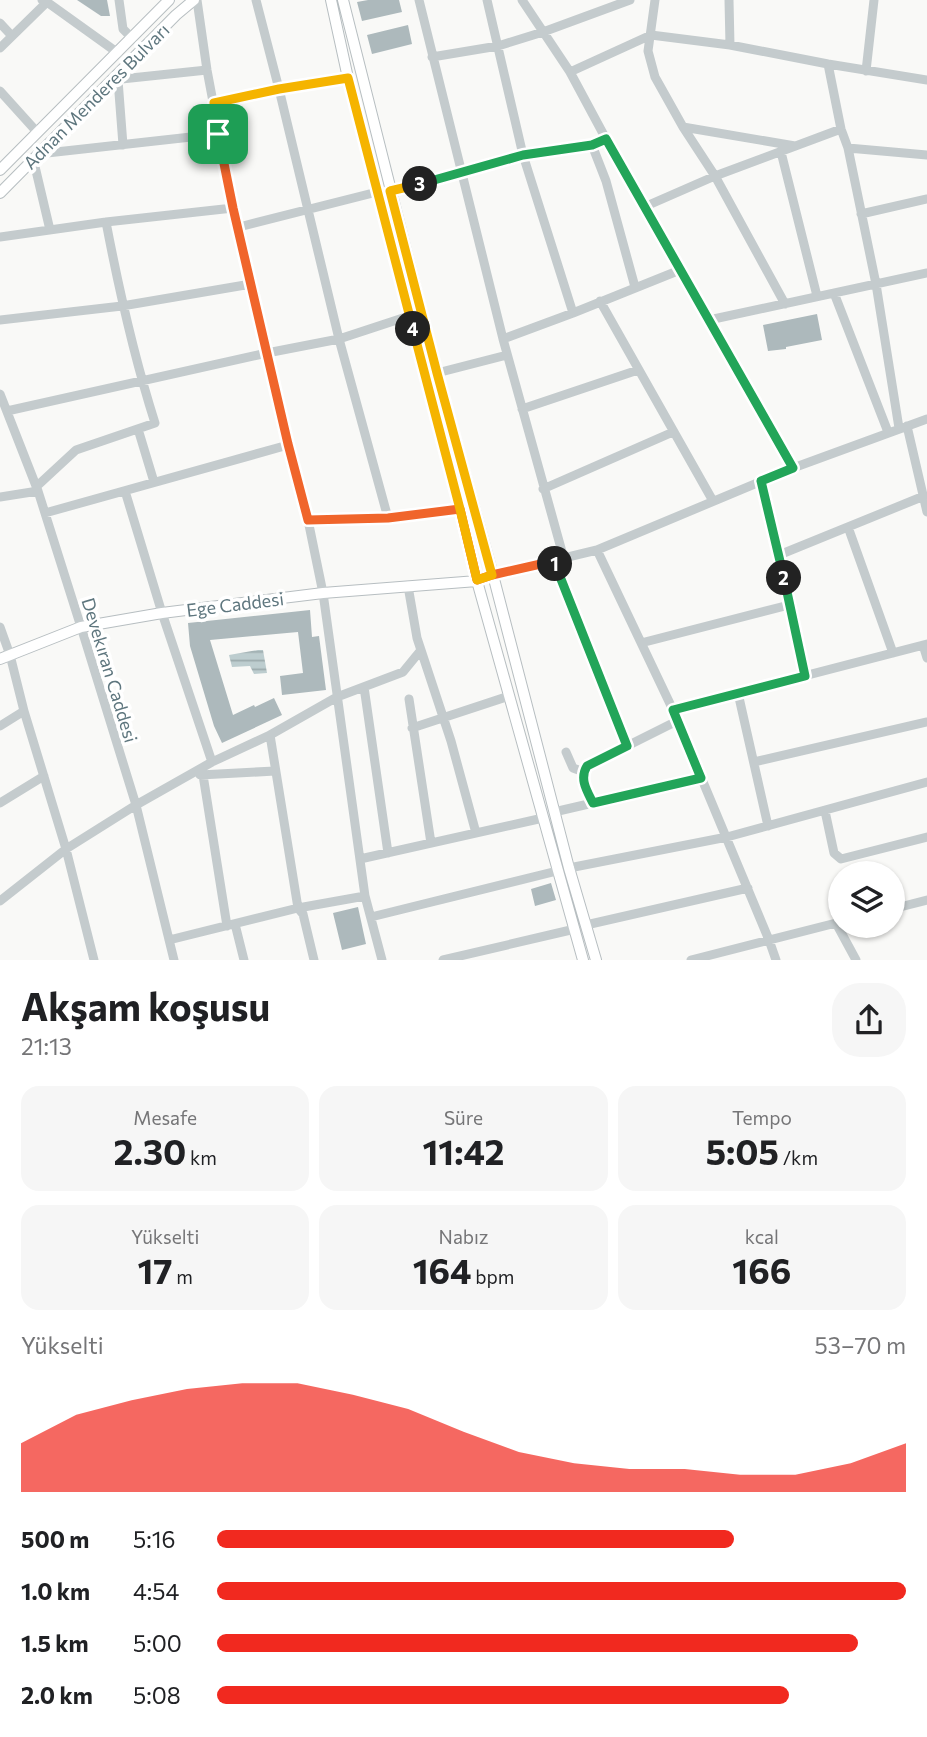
<!DOCTYPE html>
<html lang="tr">
<head>
<meta charset="utf-8">
<style>
	:root { --surface:#fff; --page:#f6f6f6; --text:#202124; --muted:#757577; --accent:#f1291f }
	body { margin:0; font-family:Commissioner,sans-serif; background:var(--page); color:var(--text); height:100vh; display:flex; flex-direction:column; font-size:26px; white-space:nowrap }
	* { box-sizing:border-box; margin:0 }
	p { font-size:23px; color:var(--muted) }
	.icon { flex:none; width:38px; height:38px; fill:none; stroke:currentColor; stroke-width:2; stroke-linecap:round; stroke-linejoin:round }
	.map { position:relative; height:960px; overflow:hidden }
	.details { display:flex; flex-direction:column; background:var(--surface); flex:1 }
	.details>* { flex:none }
	.tools { position:absolute; left:828px; top:861px; display:grid; gap:14px }
	.tools a { display:grid; place-items:center; width:77px; height:77px; border-radius:50%; background:var(--surface); box-shadow:0 2px 5px #0004; font-size:35px }
	.pin { position:absolute; display:grid; place-items:center; width:60px; height:60px; color:#fff; margin:-30px; border-radius:14px; box-shadow:0 4px 10px #0006 }
	.km { position:absolute; width:35px; height:35px; margin:-18px; border-radius:50%; background:#222; color:#fff; font-size:19px; line-height:35px; text-align:center }
	.round { display:grid; place-items:center; flex:none; width:74px; height:74px; border-radius:28px; background:var(--page) }
	.overview { display:flex; align-items:center; justify-content:space-between; height:119px; padding:0 21px }
	h1 { font-size:38px; font-weight:700; line-height:52px }
	.metrics { display:grid; grid-template-columns:repeat(3,1fr); gap:10px; height:119px; padding:7px 21px }
	.metrics div { display:grid; align-content:center; border-radius:18px; background:var(--page); text-align:center }
	.metrics b { font-size:35px; font-weight:700 }
	.metrics small { font-size:19px; font-weight:400 }
	.metrics p { font-size:19px }
	.chart { height:196px; padding:14px 21px }
	.chart p { display:flex; justify-content:space-between }
	.chart svg { width:100%; height:126px; margin-top:7px; fill:var(--accent); opacity:.7 }
	ul { padding:0 21px; list-style:none; font-size:23px }
	li { display:grid; grid-template-columns:112px 84px 1fr; align-items:center; height:52px }
	li i { height:18px; border-radius:9px; background:var(--accent) }
	.map>svg:first-child { display:block }
</style>
</head>
<body>
<div class="map">
<svg width="927" height="960" viewBox="0 0 927 960">
	<defs>
		<pattern id="water-rules" width="6" height="5" patternUnits="userSpaceOnUse" patternTransform="scale(1.75)"><rect width="6" height="5" fill="#bdcdcf"/><path d="M0 2.5h6" fill="none" stroke="#9dabad"/></pattern>
	</defs>
	<rect width="100%" height="100%" fill="#f9f9f7"/>
	<path fill="url(#water-rules)" d="M258,650h5l4,23 -13,1 -4,-8 -18,1 -3,-12z"/>
	<path fill="#adb9bc" d="M77,0h30l3,16h-9z
		M368,0h31l3,12 -40,9 -5,-19z
		M408,25l4,19 -40,10 -5,-19z
		M817,314l5,26 -36,7v2l-18,2 -5,-26z
		M310,610l2,27 7,-1 7,54 -44,5 -2,-19 23,-3 -5,-41 -88,8 23,75 21,-10 1,2 19,-9 8,17 -60,28 -8,-17 -24,-80 -2,-23z
		M551,883l5,17 -21,6 -4,-17z
		M358,907l8,37 -24,6 -9,-37z"/>
	<g fill="none" stroke-linecap="round" stroke-linejoin="round">
		<defs>
			<path id="major" d="M331,0l17,78 112,431 17,72 106,379
				M343,0l94,373 56,202 76,293 27,92
				M0,170l169,-170
				M0,193l176,-178 18,-15
				M0,659l81,-32 81,-14 161,-20 154,-12 16,-6"/>
		</defs>
		<use href="#major" stroke="#b7bec1" stroke-width="12"/>
		<path stroke="#c4cbcd" stroke-width="9" d="M42,0l5,2 71,51
			M119,0l4,29 9,9
			M197,0l10,70 26,138 55,237 20,75 15,73 42,303 17,64
			M256,0l23,89 60,250 49,179
			M419,0l84,339 61,220
			M487,0l36,155 50,158
			M522,0l48,72 36,67 187,329
			M655,0l-7,51 7,26 28,50 32,49 70,128
			M729,0l1,45
			M0,23l12,13
			M0,48l47,-46v-2
			M432,57l66,-11 45,-14 87,-32
			M828,64l13,65 7,19 28,136 23,144
			M866,71l8,-71
			M570,72l81,-37 79,10 98,19 99,16
			M112,80l95,-10
			M118,80l5,65
			M0,91l37,41
			M213,103l66,-14 69,-11
			M683,127l112,19
			M592,145l14,36 29,106
			M848,148l79,7
			M781,152l36,144
			M38,154l180,-20
			M33,158l17,72
			M390,191l72,-18 61,-18 69,-10 14,-6
			M644,207l71,-31 126,-47
			M861,214l66,-15
			M239,227l138,-35
			M0,237l106,-15 127,-14
			M834,293l54,139
			M600,301l113,200
			M0,320l122,-14 129,-22
			M709,320l218,-47
			M503,339l70,-26 107,-43
			M437,373l70,-18
			M0,394l38,97 43,136 55,178 38,155
			M522,409l116,-39
			M7,411l260,-58 72,-14 70,-23
			M907,426l20,86
			M138,429l16,53
			M761,481l44,195
			M36,487l40,-37 79,-27c-21,-66 -36,-133 -49,-201
			M543,489l130,-57
			M125,491l37,122 50,149
			M0,497l38,-6
			M45,513l243,-68
			M308,520l80,-2 72,-9
			M848,527l45,126
			M597,550l76,160 96,230 7,20
			M779,555l145,-59
			M554,561l73,185
			M493,575l104,-25 196,-82 134,-49
			M408,586l9,52 34,103 25,92
			M0,627l10,28 14,56 42,138 28,111
			M641,643l148,-38
			M923,645l4,13
			M364,687l24,166
			M738,693l30,133
			M409,699l22,144
			M673,710l254,-66
			M0,726l24,-15
			M412,728l97,-32
			M270,735l28,173 5,6 11,46
			M566,752l7,16 11,4
			M754,762l173,-40
			M200,775l75,-4
			M203,775l24,151
			M0,803l44,-27
			M592,803c-5,-13 -13,-24 -5,-37l90,-45
			M825,811l9,42 7,6 86,-22
			M554,812l147,-34
			M360,859l183,-41
			M569,868l158,-31 200,-55
			M0,901l66,-52 70,-44 76,-43 58,-27 67,-38 66,-25 18,-22
			M892,909l35,-9
			M371,917l186,-46
			M836,923l20,37
			M235,924l9,36
			M586,925l162,-37
			M169,940l129,-32 67,-12
			M443,960l132,-31
			M691,960l149,-38"/>
		<use href="#major" stroke="#fff" stroke-width="10"/>
	</g>
	<g fill="none" stroke-linecap="round" stroke-linejoin="round">
		<defs>
			<path id="split-1" d="M218,134l15,74 55,236 20,76 80,-2 72,-9 17,71 15,-5 62,-14 1,3"/>
			<path id="split-2" d="M555,564l72,182 -40,20c-8,13 0,25 6,37l108,-25 -28,-68 132,-34 -21,-98"/>
			<path id="split-3" d="M420,184l103,-29 69,-10 14,-6 187,329 -32,13 23,97"/>
			<path id="split-4" d="M413,329l47,180 17,71 15,-5 -55,-202 -47,-182 30,-7"/>
			<path id="split-5" d="M218,134l-4,-31 65,-14 69,-11 65,251"/>
		</defs>
		<use href="#split-1" stroke="#fff" stroke-width="14"/>
		<use href="#split-2" stroke="#fff" stroke-width="14"/>
		<use href="#split-3" stroke="#fff" stroke-width="14"/>
		<use href="#split-4" stroke="#fff" stroke-width="14"/>
		<use href="#split-5" stroke="#fff" stroke-width="14"/>
		<use href="#split-1" stroke="#f0652b" stroke-width="9"/>
		<use href="#split-2" stroke="#22a559" stroke-width="9"/>
		<use href="#split-3" stroke="#22a559" stroke-width="9"/>
		<use href="#split-4" stroke="#f5b400" stroke-width="9"/>
		<use href="#split-5" stroke="#f5b400" stroke-width="9"/>
	</g>
	<g text-anchor="middle" dominant-baseline="central" stroke-width="7" stroke-linejoin="round" paint-order="stroke">
		<g font-size="18" fill="#5e767e" stroke="#fff">
			<text transform="translate(96 96) rotate(-45)">Adnan Menderes Bulvarı</text>
			<text transform="translate(235 604) rotate(-7)">Ege Caddesi</text>
			<text transform="translate(110 670) rotate(73)">Devekıran Caddesi</text>
		</g>
	</g>
</svg>
<div class="tools">
<a><svg class="icon" aria-label="layers" viewBox="0 0 24 24"><path d="M12 4l9 5-9 5-9-5zM3 14l9 5 9-5"/></svg></a>
</div>
<div class="pin" style="left:218px;top:134px;background:#1e9e55"><svg class="icon" aria-label="arrive" viewBox="0 0 24 24"><path d="M6 21V4h12l-3 4 3 4H6"/></svg></div>
<b class="km" style="left:555px;top:564px">1</b>
<b class="km" style="left:784px;top:578px">2</b>
<b class="km" style="left:420px;top:184px">3</b>
<b class="km" style="left:413px;top:329px">4</b>
</div>
<section class="details">
<div class="overview"><div><h1>Akşam koşusu</h1><p>21:13</p></div><a class="round"><svg class="icon" aria-label="share" viewBox="0 0 24 24"><path d="M12 15V3M7 8l5-5 5 5M5 13v7h14v-7"/></svg></a></div>
<div class="metrics">
<div><p>Mesafe</p><b>2.30<small> km</small></b></div>
<div><p>Süre</p><b>11:42</b></div>
<div><p>Tempo</p><b>5:05<small> /km</small></b></div>
</div>
<div class="metrics">
<div><p>Yükselti</p><b>17<small> m</small></b></div>
<div><p>Nabız</p><b>164<small> bpm</small></b></div>
<div><p>kcal</p><b>166</b></div>
</div>
<div class="chart"><p><span>Yükselti</span>53–70 m</p>
<svg viewBox="0 0 160 44" preserveAspectRatio="none"><path d="M0 44V27L10 17L20 12L30 8L40 6L50 6L60 10L70 15L80 23L90 30L100 34L110 36L120 36L130 38L140 38L150 34L160 27V44z"/></svg>
</div>
<ul>
<li><b>500 m</b>5:16<i style="width:75%"></i></li>
<li><b>1.0 km</b>4:54<i style="width:100%"></i></li>
<li><b>1.5 km</b>5:00<i style="width:93%"></i></li>
<li><b>2.0 km</b>5:08<i style="width:83%"></i></li>
</ul>
</section>
</body>
</html>
